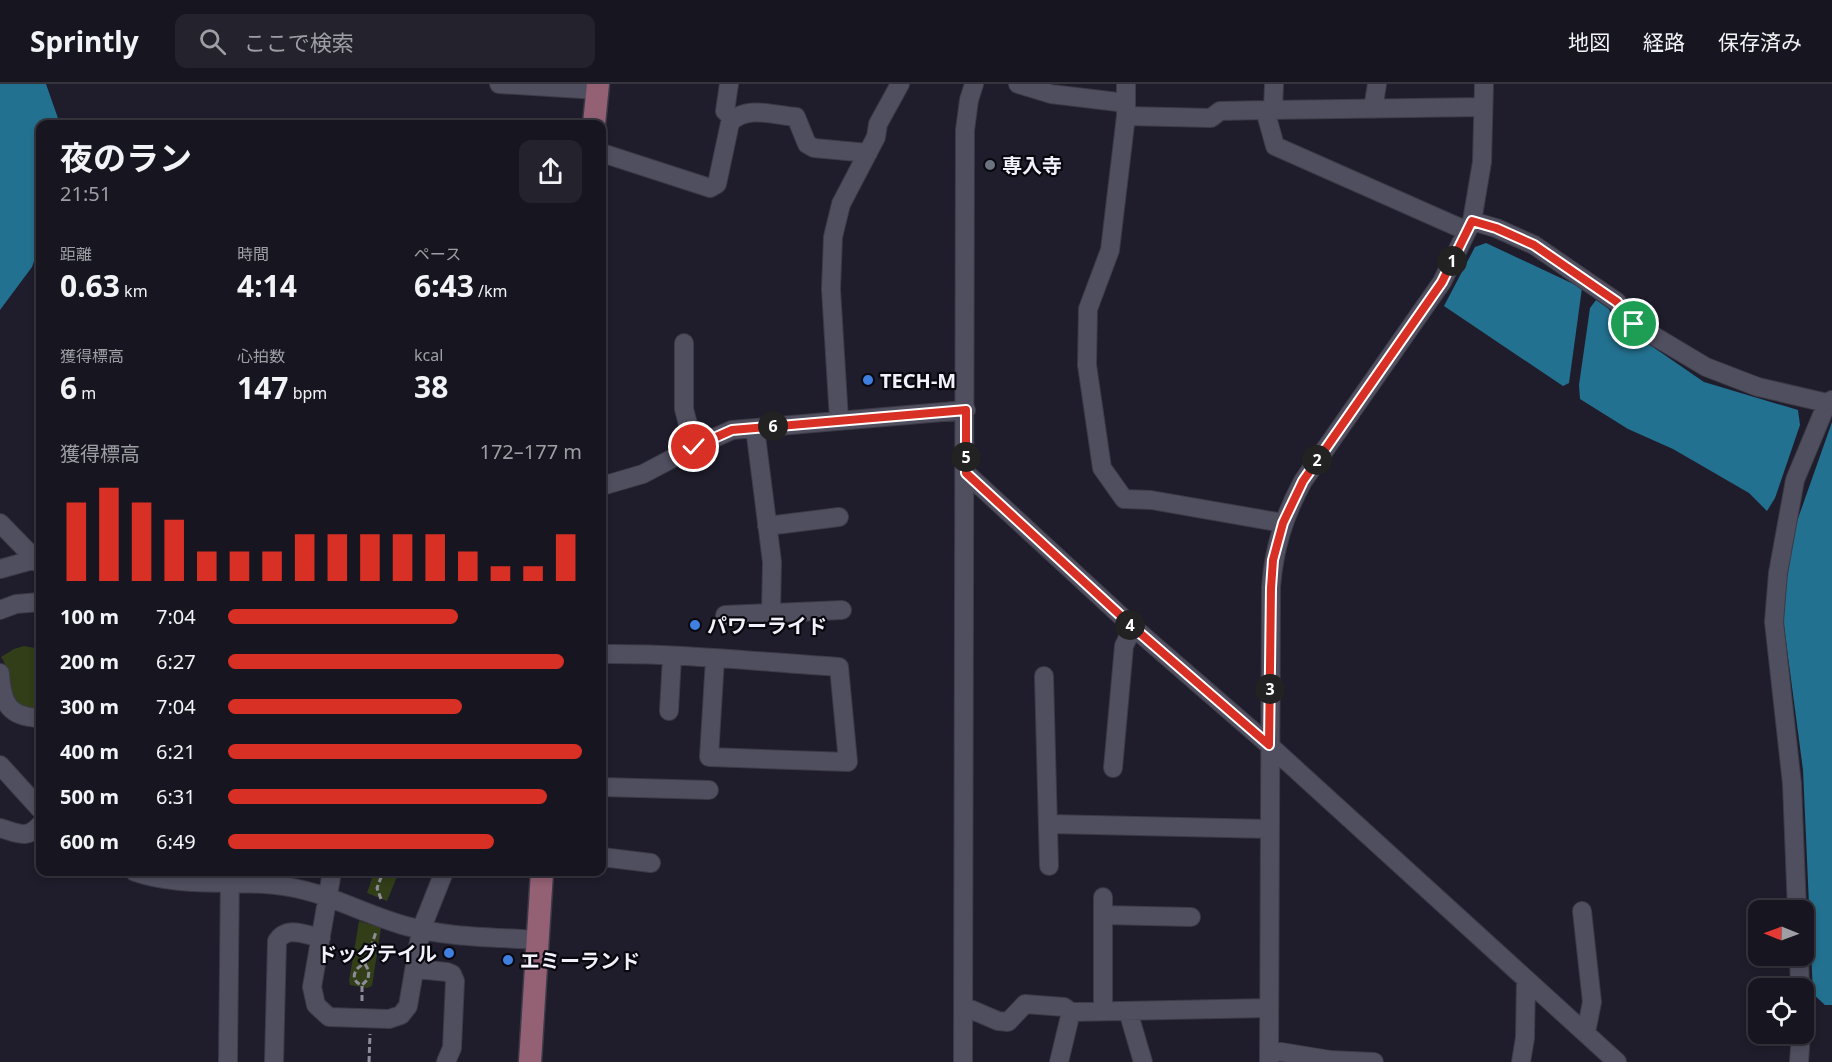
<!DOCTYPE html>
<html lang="ja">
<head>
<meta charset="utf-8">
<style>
	:root { --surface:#171620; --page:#24232d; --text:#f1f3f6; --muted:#9e9fa5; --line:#36353e; --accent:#d93025 }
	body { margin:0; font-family:"Noto Sans","Noto Sans JP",sans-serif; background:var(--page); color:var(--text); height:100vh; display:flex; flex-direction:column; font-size:22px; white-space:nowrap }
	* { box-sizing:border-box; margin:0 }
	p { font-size:20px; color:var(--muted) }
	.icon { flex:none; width:33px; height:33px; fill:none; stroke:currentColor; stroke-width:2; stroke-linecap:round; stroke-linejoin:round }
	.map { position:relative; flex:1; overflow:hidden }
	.sheet { position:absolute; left:36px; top:36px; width:570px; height:756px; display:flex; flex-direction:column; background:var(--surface); border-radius:12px; box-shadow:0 3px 9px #0003,0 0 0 2px var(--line) }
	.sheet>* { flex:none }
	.needle { width:39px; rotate:271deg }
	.tools { position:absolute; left:1748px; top:816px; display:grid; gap:12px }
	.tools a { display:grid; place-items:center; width:66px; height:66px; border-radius:12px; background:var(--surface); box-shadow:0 3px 9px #0003,0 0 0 2px var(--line); font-size:30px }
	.pin { position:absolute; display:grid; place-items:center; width:51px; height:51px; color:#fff; margin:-26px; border:3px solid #fff; border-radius:50%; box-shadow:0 2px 6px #0007 }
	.km { position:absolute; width:30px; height:30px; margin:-15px; border-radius:50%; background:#222; color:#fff; font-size:16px; line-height:30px; text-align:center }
	.round { display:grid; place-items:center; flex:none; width:63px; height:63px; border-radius:12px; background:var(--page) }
	.overview { display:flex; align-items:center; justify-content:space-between; height:102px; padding:0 24px }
	h1 { font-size:33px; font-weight:700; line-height:45px }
	.stats { display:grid; grid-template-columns:repeat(3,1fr); gap:9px; height:102px; padding:6px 24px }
	.stats div { display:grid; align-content:center }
	.stats b { font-size:30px; font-weight:700 }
	.stats small { font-size:16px; font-weight:400 }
	.stats p { font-size:16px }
	.chart { height:168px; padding:12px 24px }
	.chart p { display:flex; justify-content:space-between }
	.chart svg { width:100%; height:108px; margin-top:6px; stroke:var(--accent); stroke-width:6 }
	ul { padding:0 24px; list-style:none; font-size:20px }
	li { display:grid; grid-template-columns:96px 72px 1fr; align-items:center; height:45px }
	li i { height:15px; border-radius:8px; background:var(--accent) }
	header { display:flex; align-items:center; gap:36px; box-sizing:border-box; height:84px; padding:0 30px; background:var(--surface); border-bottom:2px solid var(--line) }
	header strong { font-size:28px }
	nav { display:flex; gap:33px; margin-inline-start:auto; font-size:21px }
	.search { width:420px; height:54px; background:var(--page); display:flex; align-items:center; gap:15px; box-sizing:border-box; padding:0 21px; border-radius:12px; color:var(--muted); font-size:22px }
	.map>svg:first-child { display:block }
</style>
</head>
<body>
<header>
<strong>Sprintly</strong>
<div class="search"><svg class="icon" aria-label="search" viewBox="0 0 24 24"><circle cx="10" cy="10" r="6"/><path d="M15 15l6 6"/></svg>ここで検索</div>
<nav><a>地図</a><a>経路</a><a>保存済み</a></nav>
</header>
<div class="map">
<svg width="1832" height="978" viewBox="0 0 1832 978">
	<rect width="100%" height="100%" fill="#1f1d2b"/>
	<path fill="#313e18" d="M24,562l16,3v60c-40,1 -23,-30 -39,-52l13,-8z
		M374,788h25l-12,29 -20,-8z
		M359,837l22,7 -9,58 -5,2 -17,-3 -1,-4z"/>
	<path fill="#237190" d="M0,0h46l14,40h-20v120l-8,23 -32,43z
		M1486,159l96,45 -13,95 -6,3 -119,-80 31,-59z
		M1596,216l13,9 6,12 89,61 94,28 2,15 -25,73 -8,13 -18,-18 -76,-44 -45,-20 -48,-30 -1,-14 11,-77z
		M1832,338v583h-7l-12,-11 -10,-224 -21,-159 13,-84z"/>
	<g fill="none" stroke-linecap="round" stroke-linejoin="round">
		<defs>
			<path id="minor" d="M499,0l99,6
				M729,0l-4,27 9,8
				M1018,0l33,10 75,9v13l85,2 9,-7 45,-1 10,36 192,85
				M1126,19v-19
				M1373,25l4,-25
				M1265,26l218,-3
				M1273,26l1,-26
				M1126,32l-16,134 -22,59 -1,56 15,103 22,31 27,1 132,23
				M602,69l108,35 7,-4 13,-61c15,-18 45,-8 66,-6l11,27 7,4 54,5
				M1472,137l24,7 38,17 83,57 17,22 72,43 52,20 69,16 5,-3
				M684,259v66l10,38
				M839,336l-8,-131 2,-52 8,-33 35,-67 2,-13 22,-40
				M755,344l17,134 -1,51
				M966,389l167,154 136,118 348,317
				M602,402l41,-12 51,-27 38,-17 234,-20
				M0,439l40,41
				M767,442l72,-9
				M0,485l36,-10
				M0,526l16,-6 24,-2
				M725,531l117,-5
				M602,570c79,-1 158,8 237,13l9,95 -139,-5 6,-98
				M0,589c2,30 8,44 40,45
				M1044,592l5,190
				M669,627l3,-54
				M0,681l40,44
				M1113,684l11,-122 9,-19
				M602,703l107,3
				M1049,740l220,5
				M0,744c18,5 26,12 40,-3
				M602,773l49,6
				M135,788c50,17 103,6 154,15 41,7 77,28 117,39 43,12 88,11 132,14
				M332,788l-20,115 4,18 13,12 60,2 12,-4 7,-9 13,-76 23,-58
				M1103,813v114
				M1797,826l-5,-126 -18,-162 4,-49 17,-93 32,-77
				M1582,827l10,91 -6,30
				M1103,831l88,2
				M1799,872l1,32
				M416,885l31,3 5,2 3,7 -3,67 -6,14
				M963,922l35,15 10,1 17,-18 39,3 7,5
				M1128,927l15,51
				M1269,966l61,10 44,2
				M228,978l2,-190
				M274,978l3,-121c10,-16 29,-6 44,-3
				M963,978l2,-932 4,-30 5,-16
				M1059,978l12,-50 198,-4
				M1269,978l2,-475c3,-39 13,-71 32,-106l139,-199 25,-51 5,-10 10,-59 2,-78
				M1521,978l4,-24 1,-58
				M1799,978l2,-28"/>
			<path id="major" d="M594,40l4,-40
				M530,978l12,-190"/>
		</defs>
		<use href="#minor" stroke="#3c3a46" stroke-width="20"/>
		<use href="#major" stroke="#3c3a46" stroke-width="25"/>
		<path stroke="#8d8c98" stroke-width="3" stroke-dasharray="6 3" stroke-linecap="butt" d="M381,815l-4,-11 6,-16
			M365,880l4,7 -1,8 -6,6c-13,-4 -8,-18 3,-21l11,-32
			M362,917v-16
			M369,978l1,-28"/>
		<use href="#minor" stroke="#504f5f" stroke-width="18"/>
		<use href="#major" stroke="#936074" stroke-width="22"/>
	</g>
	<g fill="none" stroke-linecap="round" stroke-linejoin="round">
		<defs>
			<path id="route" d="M694,363l38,-17 234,-20v63l167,154 136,118 2,-157 2,-28 10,-37 20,-42 139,-199 30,-61 24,7 38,17 83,57 17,22"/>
		</defs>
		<use href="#route" stroke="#fff" stroke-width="12"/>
		<use href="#route" stroke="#d93025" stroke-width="8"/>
	</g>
	<circle fill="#6b7280" stroke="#09080e" stroke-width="2" cx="990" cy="81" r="6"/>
	<g fill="#3f7fe0" stroke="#09080e" stroke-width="2">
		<circle cx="868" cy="296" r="6"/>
		<circle cx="695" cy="541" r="6"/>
		<circle cx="449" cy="869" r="6"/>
		<circle cx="508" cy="876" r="6"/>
	</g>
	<g text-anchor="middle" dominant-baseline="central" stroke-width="4.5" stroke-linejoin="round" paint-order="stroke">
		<g font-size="20" font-weight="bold" fill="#f2f1fb" stroke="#09080e" text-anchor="start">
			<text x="1002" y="81">専入寺</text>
			<text x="880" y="296">TECH-M</text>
			<text x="707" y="541">パワーライド</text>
			<text x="437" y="869" text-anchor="end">ドッグテイル</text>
			<text x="520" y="876">エミーランド</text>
		</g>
	</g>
</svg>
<div class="tools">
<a><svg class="needle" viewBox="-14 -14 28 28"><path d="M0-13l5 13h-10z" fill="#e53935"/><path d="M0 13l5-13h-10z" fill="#9e9fa5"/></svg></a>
<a><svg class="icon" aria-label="locate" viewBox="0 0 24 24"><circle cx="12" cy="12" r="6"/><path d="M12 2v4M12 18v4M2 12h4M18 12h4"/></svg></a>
</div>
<div class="pin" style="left:1634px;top:240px;background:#1e9e55"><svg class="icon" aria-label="arrive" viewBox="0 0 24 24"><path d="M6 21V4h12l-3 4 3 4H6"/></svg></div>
<div class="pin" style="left:694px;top:363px;background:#d93025"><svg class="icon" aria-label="check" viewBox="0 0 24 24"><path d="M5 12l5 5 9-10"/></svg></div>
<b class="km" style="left:1452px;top:177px">1</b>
<b class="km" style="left:1317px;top:376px">2</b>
<b class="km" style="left:1270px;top:605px">3</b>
<b class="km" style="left:1130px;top:541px">4</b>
<b class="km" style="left:966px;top:373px">5</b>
<b class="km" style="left:773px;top:342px">6</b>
<section class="sheet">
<div class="overview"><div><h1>夜のラン</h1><p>21:51</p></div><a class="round"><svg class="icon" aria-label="share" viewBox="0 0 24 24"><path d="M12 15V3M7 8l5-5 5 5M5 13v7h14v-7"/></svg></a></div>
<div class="stats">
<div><p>距離</p><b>0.63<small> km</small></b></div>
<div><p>時間</p><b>4:14</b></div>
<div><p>ペース</p><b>6:43<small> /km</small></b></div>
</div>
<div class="stats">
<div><p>獲得標高</p><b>6<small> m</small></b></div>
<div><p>心拍数</p><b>147<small> bpm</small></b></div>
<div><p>kcal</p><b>38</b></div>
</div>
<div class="chart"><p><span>獲得標高</span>172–177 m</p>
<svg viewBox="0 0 160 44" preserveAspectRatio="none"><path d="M5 44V12M15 44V6M25 44V12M35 44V19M45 44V32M55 44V32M65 44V32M75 44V25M85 44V25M95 44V25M105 44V25M115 44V25M125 44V32M135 44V38M145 44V38M155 44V25"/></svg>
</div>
<ul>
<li><b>100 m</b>7:04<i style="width:65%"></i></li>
<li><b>200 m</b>6:27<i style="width:95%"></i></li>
<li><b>300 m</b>7:04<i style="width:66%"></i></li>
<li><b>400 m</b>6:21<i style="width:100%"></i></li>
<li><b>500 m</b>6:31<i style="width:90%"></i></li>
<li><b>600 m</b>6:49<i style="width:75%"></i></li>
</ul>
</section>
</div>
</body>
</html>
